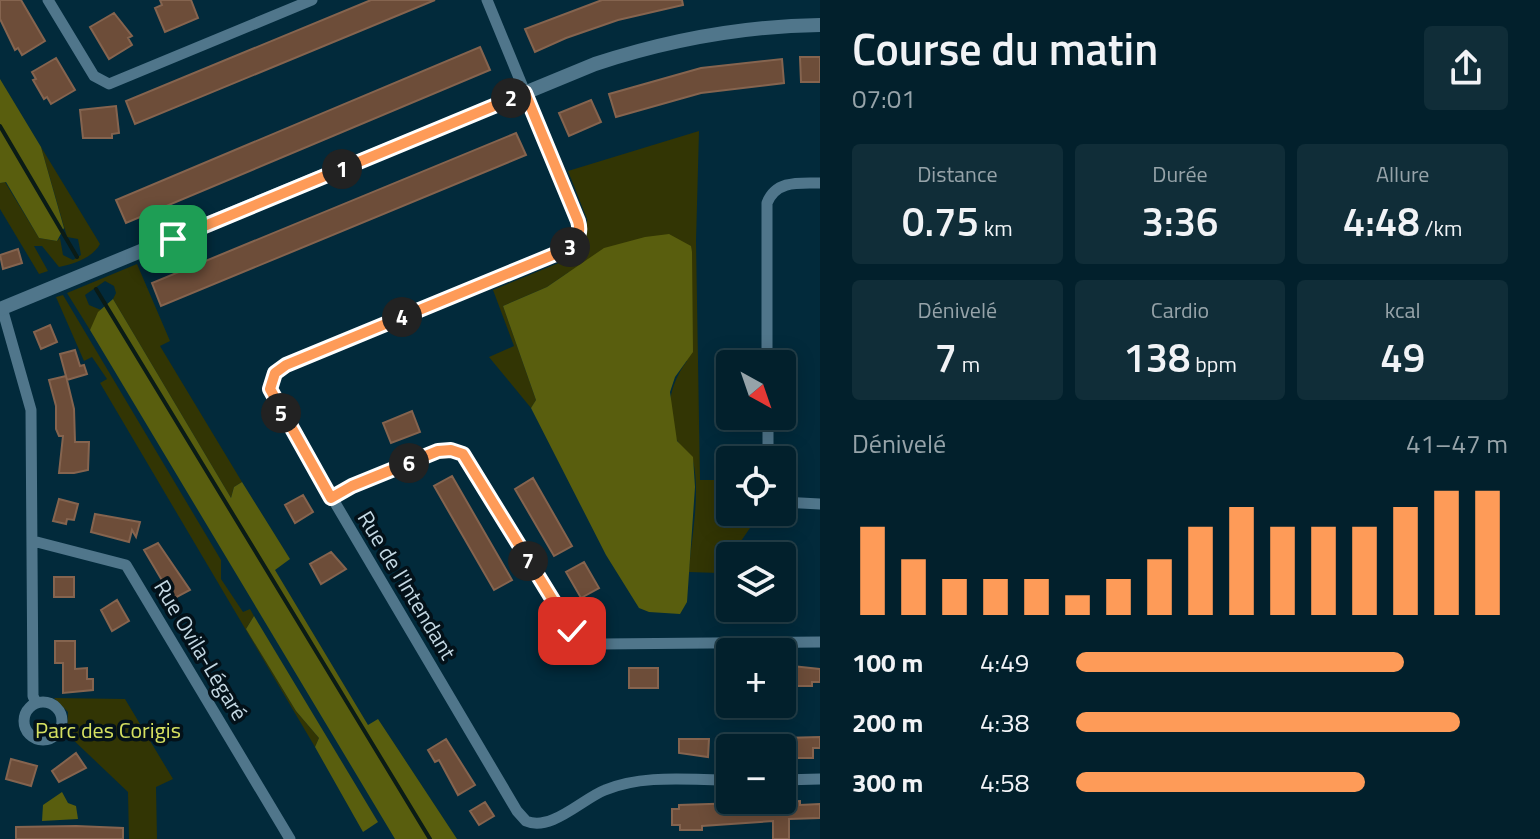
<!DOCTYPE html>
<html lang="fr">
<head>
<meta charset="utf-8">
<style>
	:root { --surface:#02202c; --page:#102d38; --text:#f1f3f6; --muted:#96a3a9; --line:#233e48; --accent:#fe9b58 }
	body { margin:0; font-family:"Titillium Web",sans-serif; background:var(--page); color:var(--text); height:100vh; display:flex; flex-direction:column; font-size:30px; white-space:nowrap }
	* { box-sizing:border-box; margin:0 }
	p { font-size:26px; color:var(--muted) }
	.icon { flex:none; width:44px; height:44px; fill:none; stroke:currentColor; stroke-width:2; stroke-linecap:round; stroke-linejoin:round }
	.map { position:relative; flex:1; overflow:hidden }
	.sheet { display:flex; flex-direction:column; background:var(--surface); width:720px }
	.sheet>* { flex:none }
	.needle { width:52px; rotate:140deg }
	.controls { position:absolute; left:716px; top:350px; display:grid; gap:16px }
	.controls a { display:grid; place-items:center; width:80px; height:80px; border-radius:8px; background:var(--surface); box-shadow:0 4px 20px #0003,0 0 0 2px var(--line); font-size:40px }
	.pin { position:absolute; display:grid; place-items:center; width:68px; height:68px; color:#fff; margin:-34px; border-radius:16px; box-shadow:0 4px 12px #0006 }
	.km { position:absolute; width:40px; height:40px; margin:-20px; border-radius:50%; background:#222; color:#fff; font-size:22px; line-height:40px; text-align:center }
	.round { display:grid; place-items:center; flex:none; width:84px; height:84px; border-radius:8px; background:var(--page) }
	.head { display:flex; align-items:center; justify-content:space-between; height:136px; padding:0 32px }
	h1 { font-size:44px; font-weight:600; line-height:60px }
	.metrics { display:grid; grid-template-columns:repeat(3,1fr); gap:12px; height:136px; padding:8px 32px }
	.metrics div { display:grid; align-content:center; border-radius:8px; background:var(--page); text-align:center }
	.metrics b { font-size:40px; font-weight:600 }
	.metrics small { font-size:22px; font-weight:400 }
	.metrics p { font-size:22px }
	.chart { height:224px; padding:16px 32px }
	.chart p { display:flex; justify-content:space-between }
	.chart svg { width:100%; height:144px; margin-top:8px; stroke:var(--accent); stroke-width:6 }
	ul { padding:0 32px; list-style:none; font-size:26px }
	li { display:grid; grid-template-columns:128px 96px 1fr; align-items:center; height:60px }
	li i { height:20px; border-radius:10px; background:var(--accent) }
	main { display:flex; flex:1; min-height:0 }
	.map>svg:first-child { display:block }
</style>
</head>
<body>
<main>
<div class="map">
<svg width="820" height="839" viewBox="0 0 820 839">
	<rect width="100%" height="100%" fill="#022a3b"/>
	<path fill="#323504" d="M699,131l-3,110 4,239h30v32h31l-42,61 -30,-1c2,-34 12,-77 4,-111 -2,-8 -11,-12 -15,-19 -16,-26 -8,-59 9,-81l-118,-89 -22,15 -44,19 33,94 -5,8 -42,-51 25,-11 -21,-56 73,-30 20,-18 1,-23 -19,-48z
		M41,147l59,97c-7,13 -25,20 -41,23l-17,-21h-8l14,25 -9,3 -39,-65v-26l5,-1 34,56 18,3 3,-3 3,17 10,5 8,-5 -3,-16 -11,-2z
		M137,264l33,77 -10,5 82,136 -8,5 -3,11 -118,-199 3,-6 -2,-7 -9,-5 -20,14 4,10 12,5 -11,20 -23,-37z
		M63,295l158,265v19l22,33 7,-3 4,7 -8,13 50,82 23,27 -4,9 -215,-364 7,-4 -15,-22 -8,4 -28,-64z
		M54,698l71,1 48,80 -17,8 1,52h-28l-1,-47 -61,-58 1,-22z"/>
	<path fill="#595e0e" d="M0,79l41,68 23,81 -7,13 -18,-3 -33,-56 -6,1z
		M669,234l22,12 1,6 1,100 -18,25 -5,15 7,49 16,16 2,30 -8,115 -7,12 -31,-2 -10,-4 -33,-53 -75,-147 5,-8 -33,-94 44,-19 57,-39 41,-11z
		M113,299l118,199 3,-11 8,-5 48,77 -15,11 93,155 10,-6 79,120h-62l-305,-509 8,-18z
		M254,616l124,206 -15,10 -48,-85 4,-9 -23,-27 -50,-82z
		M62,792l6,11 8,3 2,13 -36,2 1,-16z"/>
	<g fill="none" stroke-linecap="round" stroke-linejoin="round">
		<path stroke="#0a1b16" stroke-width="4" d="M0,126l77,131
			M96,289l334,550"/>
	</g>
	<path fill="#6d4d39" stroke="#85644f" stroke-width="2" d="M0,0h21l24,41 -23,14 -4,-7 -3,2 -15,-31z
		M160,0h31l7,18 -33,14 -10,-24 7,-3z
		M371,0h64l-300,124 -9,-23z
		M602,0h80l1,5 -65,15 -52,18 -31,14 -10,-23z
		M114,13l18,23 -4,2 4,7 -23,14 -19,-32z
		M480,47l10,23 -364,153 -10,-23z
		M800,57h20v25h-19z
		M56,58l19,32 -24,14 -4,-7 -3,2 -11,-19 3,-1 -4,-7z
		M782,59l2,24 -83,10 -85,24 -7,-23 92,-26z
		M591,100l10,22 -32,14 -10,-23z
		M116,106l3,27 -7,1v4h-29l-3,-28z
		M516,133l10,22 -365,151 -9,-23z
		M18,249l4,14 -19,6 -3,-14z
		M50,325l7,17 -16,7 -7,-17z
		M75,350l5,16 4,-1 3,9 -20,6 -7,-26z
		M66,376l8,33 1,33h14l-1,28 -14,3h-15l4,-37h-4l-3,-7v-23l-7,-26z
		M412,411l8,21 -29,11 -8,-20z
		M452,476l60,104 -18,10 -60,-104z
		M533,478l39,68 -18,10 -39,-67z
		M303,495l10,17 -18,11 -10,-18z
		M59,499l19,5 -4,16 -7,-1 -1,5 -13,-3z
		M95,514l45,8 -4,15 -4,-7 -3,12 -38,-10z
		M158,543l32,47 -17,9 -29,-49z
		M331,552l15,17 -25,15 -11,-20z
		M584,562l15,26 -18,10 -15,-26z
		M54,577h20v20h-20z
		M117,600l12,21 -17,10 -11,-21z
		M55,641h20v28l12,-1v11h6v11l-30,3v-30h-8z
		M792,666l28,3v13h-8v4h-20z
		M629,668h29v20h-29z
		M820,737v11h-7v10h-21v-4l-9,1v-17z
		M446,739l29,46 -17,10 -19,-35 -4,2 -7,-12z
		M679,739h30l-1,18 -29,-4z
		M76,753l10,15 -27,14 -7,-11z
		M11,759l26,7 -6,20 -25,-7z
		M800,801v4l20,-1v14l-31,1v20h-16v-18l-71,5v4h-22v-5h-8v-16h7v-4z
		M485,802l9,14 -15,9 -9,-14z
		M76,826l47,2v11h-107v-12z"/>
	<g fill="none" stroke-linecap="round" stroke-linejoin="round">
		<path stroke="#50768b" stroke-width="11" d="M48,0l46,76 15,8 203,-84
			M487,0l91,221v16l-13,13 -279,115 -14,14v17l245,415 9,10c25,11 56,-22 79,-31 38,-16 85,-10 125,-10
			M2,308l29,102 2,286 3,7
			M767,364v-161c9,-23 32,-20 53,-20
			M768,416v44
			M331,498c21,-13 103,-52 125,-47l15,13 95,161 13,13 23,6 218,-2
			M782,502l38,2
			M33,541l93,24 164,274
			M24 721a19 19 0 1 1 38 0a19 19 0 1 1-38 0Z
			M782,780l38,-1"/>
		<path stroke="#50768b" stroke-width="14" d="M0,309l595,-245c73,-24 148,-38 225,-39"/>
	</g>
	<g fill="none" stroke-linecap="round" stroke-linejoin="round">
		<defs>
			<path id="route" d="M173,239l352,-146 53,128c4,13 -2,22 -13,29l-279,115 -11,8 -5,16 61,109 21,-12 86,-35 13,-1 12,4 109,177"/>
		</defs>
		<use href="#route" stroke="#fff" stroke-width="16"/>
		<use href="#route" stroke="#fe9b58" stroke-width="10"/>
	</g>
	<g text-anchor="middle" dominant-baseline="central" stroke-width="7" stroke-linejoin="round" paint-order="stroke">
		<g font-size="22" fill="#c4d8e3" stroke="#031119">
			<text transform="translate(407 585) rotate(59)">Rue de l'Intendant</text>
			<text transform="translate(201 650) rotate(59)">Rue Ovila-Légaré</text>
		</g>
		<g font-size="22" fill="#d6e161" stroke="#031119">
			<text x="108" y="730">Parc des Corigis</text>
		</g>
	</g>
</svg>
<div class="controls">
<a><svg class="needle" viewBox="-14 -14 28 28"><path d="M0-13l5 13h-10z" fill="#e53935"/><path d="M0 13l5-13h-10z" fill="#96a3a9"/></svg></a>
<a><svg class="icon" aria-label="locate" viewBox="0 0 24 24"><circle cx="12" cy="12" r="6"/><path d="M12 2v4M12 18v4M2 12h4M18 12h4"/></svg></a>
<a><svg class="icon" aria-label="layers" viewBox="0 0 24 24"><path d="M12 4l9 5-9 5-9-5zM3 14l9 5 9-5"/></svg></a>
<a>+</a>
<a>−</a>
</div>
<div class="pin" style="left:173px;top:239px;background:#1e9e55"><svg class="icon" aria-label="arrive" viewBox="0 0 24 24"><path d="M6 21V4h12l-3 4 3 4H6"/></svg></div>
<div class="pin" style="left:572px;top:631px;background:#d93025"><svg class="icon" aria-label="check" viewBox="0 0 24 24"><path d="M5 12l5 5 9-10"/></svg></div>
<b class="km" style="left:342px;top:169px">1</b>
<b class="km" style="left:511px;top:98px">2</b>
<b class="km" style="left:570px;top:247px">3</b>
<b class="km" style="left:402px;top:317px">4</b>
<b class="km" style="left:281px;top:413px">5</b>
<b class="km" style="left:409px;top:463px">6</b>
<b class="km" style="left:528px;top:561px">7</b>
</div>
<section class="sheet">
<div class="head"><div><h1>Course du matin</h1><p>07:01</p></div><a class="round"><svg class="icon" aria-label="share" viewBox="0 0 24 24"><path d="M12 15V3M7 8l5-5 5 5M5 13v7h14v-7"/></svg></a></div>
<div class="metrics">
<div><p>Distance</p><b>0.75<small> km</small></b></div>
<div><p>Durée</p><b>3:36</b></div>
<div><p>Allure</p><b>4:48<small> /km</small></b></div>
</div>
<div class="metrics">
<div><p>Dénivelé</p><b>7<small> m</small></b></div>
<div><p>Cardio</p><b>138<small> bpm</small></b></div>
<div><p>kcal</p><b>49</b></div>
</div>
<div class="chart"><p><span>Dénivelé</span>41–47 m</p>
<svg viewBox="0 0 160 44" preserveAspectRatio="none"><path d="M5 44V17M15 44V27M25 44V33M35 44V33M45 44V33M55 44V38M65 44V33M75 44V27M85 44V17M95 44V11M105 44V17M115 44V17M125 44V17M135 44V11M145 44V6M155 44V6"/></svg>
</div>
<ul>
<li><b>100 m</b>4:49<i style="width:76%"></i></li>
<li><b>200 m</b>4:38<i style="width:89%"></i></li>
<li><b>300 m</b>4:58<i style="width:67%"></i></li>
</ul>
</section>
</main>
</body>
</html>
